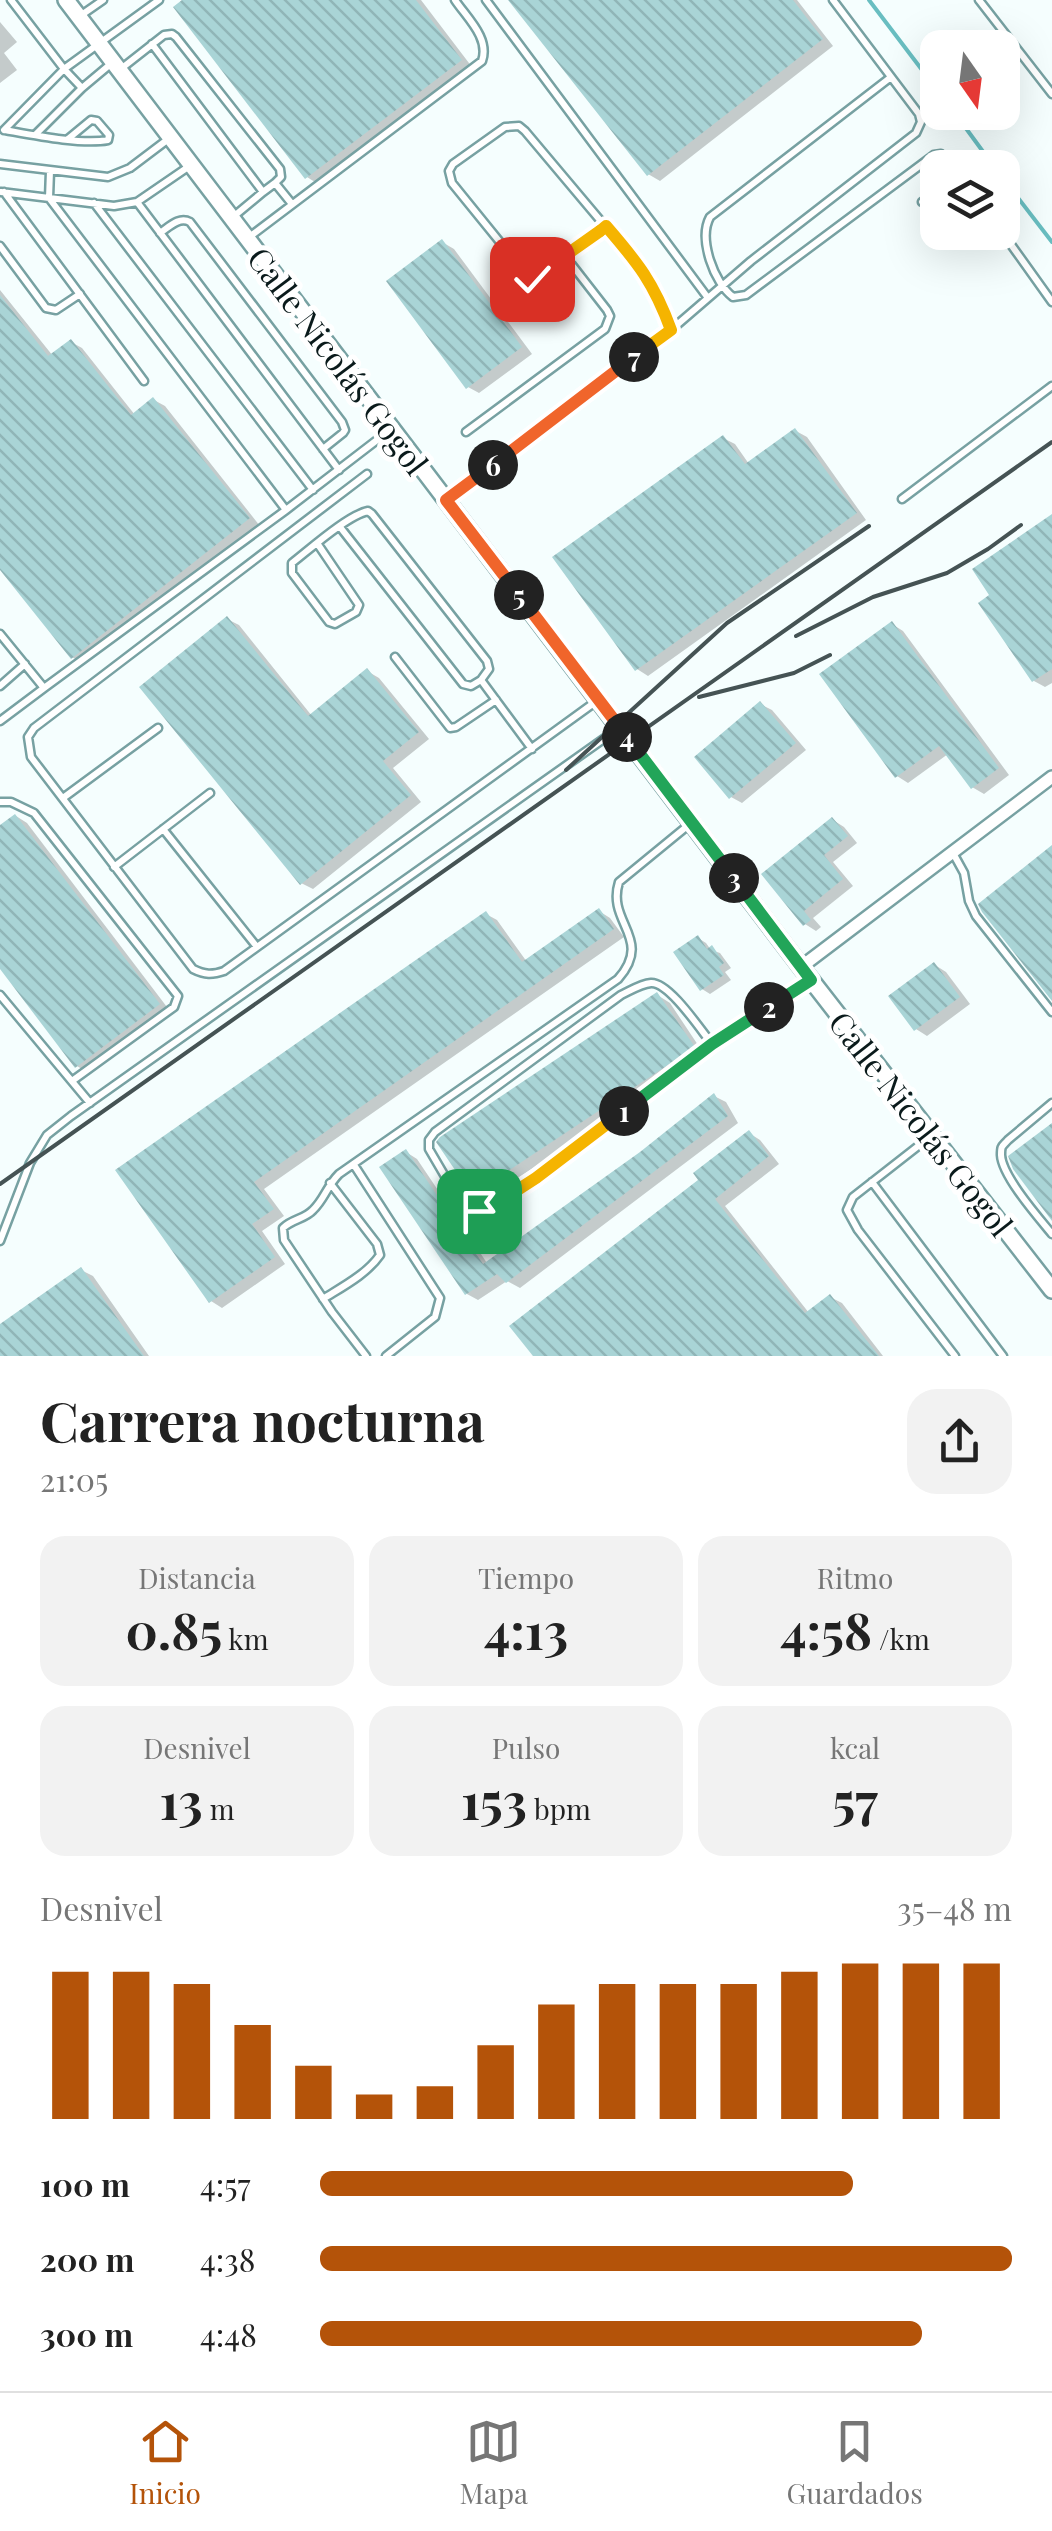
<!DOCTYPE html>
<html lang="es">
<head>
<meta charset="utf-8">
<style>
	:root { --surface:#fff; --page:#f2f2f2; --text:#222; --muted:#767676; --line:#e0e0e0; --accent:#b45309 }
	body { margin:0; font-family:"Playfair Display",serif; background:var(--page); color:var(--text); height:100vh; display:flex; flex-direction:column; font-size:38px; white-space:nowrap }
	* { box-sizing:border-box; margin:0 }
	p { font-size:32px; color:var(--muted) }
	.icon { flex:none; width:55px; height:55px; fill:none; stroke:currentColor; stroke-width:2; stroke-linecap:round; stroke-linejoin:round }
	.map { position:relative; height:1356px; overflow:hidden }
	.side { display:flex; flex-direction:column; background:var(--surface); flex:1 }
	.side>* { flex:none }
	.needle { width:65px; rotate:166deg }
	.fabs { position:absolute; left:920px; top:30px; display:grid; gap:20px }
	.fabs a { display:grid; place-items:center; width:100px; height:100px; border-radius:20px; background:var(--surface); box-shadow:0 10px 40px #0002; font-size:50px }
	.pin { position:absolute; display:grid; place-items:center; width:85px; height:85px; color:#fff; margin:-42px; border-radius:20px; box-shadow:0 5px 15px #0006 }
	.km { position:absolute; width:50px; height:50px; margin:-25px; border-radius:50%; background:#222; color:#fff; font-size:28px; line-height:50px; text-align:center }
	.round { display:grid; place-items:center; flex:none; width:105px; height:105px; border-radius:30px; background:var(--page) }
	.overview { display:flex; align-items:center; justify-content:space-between; height:170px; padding:0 40px }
	h1 { font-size:55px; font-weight:700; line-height:75px }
	.metrics { display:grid; grid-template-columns:repeat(3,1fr); gap:15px; height:170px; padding:10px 40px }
	.metrics div { display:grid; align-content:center; border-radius:25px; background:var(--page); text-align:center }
	.metrics b { font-size:50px; font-weight:700 }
	.metrics small { font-size:28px; font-weight:400 }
	.metrics p { font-size:28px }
	.chart { height:280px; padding:20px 40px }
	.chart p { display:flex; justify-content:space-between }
	.chart svg { width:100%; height:180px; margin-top:10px; stroke:var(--accent); stroke-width:6 }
	ul { padding:0 40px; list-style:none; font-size:32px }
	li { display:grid; grid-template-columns:160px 120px 1fr; align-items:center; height:75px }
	li i { height:25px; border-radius:12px; background:var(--accent) }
	.tabs { display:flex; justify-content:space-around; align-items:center; height:140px; border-top:2px solid var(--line); background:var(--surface); font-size:28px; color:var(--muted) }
	.tabs a { display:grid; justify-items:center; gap:5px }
	.tabs .on { color:var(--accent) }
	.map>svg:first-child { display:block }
</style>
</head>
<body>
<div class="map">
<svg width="1052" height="1356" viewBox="0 0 1052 1356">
	<defs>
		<pattern id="building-back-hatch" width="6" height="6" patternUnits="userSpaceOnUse" patternTransform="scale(2.5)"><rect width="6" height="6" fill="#a9d4d6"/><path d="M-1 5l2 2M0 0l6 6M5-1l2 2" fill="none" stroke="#90b5b7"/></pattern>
	</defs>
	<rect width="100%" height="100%" fill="#f5fefe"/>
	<path fill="#0003" d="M186,0h235l51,67 -154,117 -11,-7z
		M516,0h281l36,46 -173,135 -12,-7z
		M0,22l17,20 -13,11 13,17 -17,13z
		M442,242l12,7 78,105 -53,39 -11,-6z
		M0,290l53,66 18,-14 11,6 53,67 19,-15 11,6 95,120 -176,138 -12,-7 -72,-91z
		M796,431l11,6 59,83 -218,156 -11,-7 86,-231 12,6 14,20z
		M1052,517v166l-7,4 -11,-6z
		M227,619l12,6 73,91 55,-45 12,7 50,61 -36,29 28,34 -108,87 -12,-6z
		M892,624l11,7 106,144 -25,19 -12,-7 -24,-33 -40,29 -11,-7z
		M760,704l12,6 34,40 -64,53 -11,-6z
		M16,816l11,7 143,188 -82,62 -11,-7 -77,-101v-137z
		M833,820l11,7 13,16 -24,19 20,24 -40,32 8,9 -5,4 -11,-7 -40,-49z
		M599,911l11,7 14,19 -360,252 20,27 -22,15 23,33 -63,44 -11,-7 -92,-130 367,-257 11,6 30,42z
		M698,938l8,5 5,7 9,3 11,15 -6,4 6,8 -21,14 -8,-5z
		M935,965l11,7 24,32 -43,32 -11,-7z
		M659,996l11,7 34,51 -219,146 -12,-7z
		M714,1096l12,6 12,21 -218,165 -13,-7 -29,19 -11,-6 -61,-142 11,7 70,104 155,-109z
		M749,1133l11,7 19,24 -54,42 84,107 21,-16 12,6 41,53h-347z
		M81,1270l12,6 56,80h-149v-29z"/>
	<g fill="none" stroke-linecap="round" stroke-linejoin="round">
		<path stroke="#69bec1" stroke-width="4" d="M869,0l69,91
			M954,112l41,56
			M1002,177l50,65"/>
	</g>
	<path fill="url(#building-back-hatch)" d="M182,0h234l46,60 -157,119 -132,-172z
		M508,0h285l30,39 -176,137z
		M442,239l80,108 -56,42 -80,-108z
		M0,295l48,61 23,-17 60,76 22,-18 97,121 -179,141 -71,-89z
		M795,428l62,85 -222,158 -83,-114 171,-122 22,29z
		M1052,514v155l-20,13 -54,-79 11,-8 -17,-26z
		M227,616l81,100 59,-48 52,64 -36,29 28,34 -111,90 -161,-198z
		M892,621l107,147 -28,21 -32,-43 -44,32 -76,-104z
		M760,701l36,42 -67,56 -35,-42z
		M15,814l145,190 -85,64 -75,-99v-144z
		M832,817l16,19 -24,19 19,24 -39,32 7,9 -8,6 -42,-52z
		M1052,845v156l-70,-89 -4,-8z
		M599,908l15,21 -360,253 20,27 -22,15 23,33 -66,46 -94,-133 371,-259 36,51z
		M698,935l9,14 5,-4 12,18 -5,4 5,8 -24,16 -27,-39z
		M934,962l26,35 -46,34 -26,-35z
		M657,992l38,55 -223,148 -36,-53 4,-5z
		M714,1093l14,23 -222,167 -9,-9 -32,21 -86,-128 27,-18 77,115 157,-112z
		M1052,1123v98l-39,-52 -5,-13z
		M749,1130l20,26 -54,43 90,114 25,-19 49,62h-346l-24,-30 189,-146 -5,-7z
		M81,1267l63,89h-144v-32z"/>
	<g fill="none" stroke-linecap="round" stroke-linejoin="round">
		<defs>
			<path id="service" d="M11,0l53,69 18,19
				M486,0l222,298
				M979,0l73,94
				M80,16l23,-16
				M152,44l111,148 12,-9
				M122,68l42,-33 8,-1 4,3 104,132 1,8 -6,6 17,21
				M891,77l-181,140c-12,22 4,66 23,80l13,-2 188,-140 7,-1 12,14
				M4,130l60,-61 95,-69
				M5,130c28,5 77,15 103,10l1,-5 -12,-14 -6,-1 -23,19
				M35,135l47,-47 31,-26
				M0,164l108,13 22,-9 41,-31
				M50,171l-1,27 237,312
				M1,192l113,14 23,-4 54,-37
				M4,192l140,189
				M137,202l202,268
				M922,202l16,-10
				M94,203l219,287
				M233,217l30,-25
				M606,226l-71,52 -5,1 -78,-96 -3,-12 4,-7 52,-37 14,-1 6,5 122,145 12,21 12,33
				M1002,232l50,70
				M160,233c9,-6 19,-17 30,-11l152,200 3,8 -2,3 -20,16
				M248,238l234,-177c8,-23 -15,-43 -27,-61
				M0,246l46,62 10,2 24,-16
				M466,432l139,-103 5,-13 -3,-6 -42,-54
				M367,474l-333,254 -6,9 3,20 162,212c12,6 19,6 31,2l374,-271
				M902,499l150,-113
				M447,500l224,-170 80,-69 165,-128 5,-11 -2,-8 -86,-114
				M340,527l123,157 8,2 10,-6
				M317,543l42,62 -3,7 -21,12 -6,-2 -37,-49v-10c18,-14 56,-48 76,-52l4,3 115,147 2,8 -8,11 51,69
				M0,634l44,54 242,-178 104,-80
				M395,657l55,71 6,-1 40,-27
				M0,686l25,-22
				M0,721l44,-33
				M63,798l95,-70
				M0,802h11l23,11 144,183 -4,11 -102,74
				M163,829l94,118
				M953,853l11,20 5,28 7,15 76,96
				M114,867l96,-74
				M0,995l90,108
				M712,1044c-12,-15 -43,-62 -61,-61 -11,1 -21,8 -30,12l-186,137 -6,8v9l31,53 19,9 9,-2 48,-31 176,-134 98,-64
				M1052,1103l-44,37c-6,7 -7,5 -7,15 1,21 37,62 51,79
				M931,1136l-78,61 -6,13 11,20 97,126
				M354,1165l86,133 -5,19 -49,39
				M872,1182l131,174
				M0,1241l30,-78 17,-28 24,-19 548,-388
				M323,1299c19,-12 44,-25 57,-44l-3,-11 -47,-61
				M366,1356l-34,-44 -48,-72 -1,-12c9,-9 22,-9 30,-18 11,-10 14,-24 26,-36l279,-195c36,-41 -12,-56 1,-97l72,-59"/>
			<path id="minor" d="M801,967l251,-190"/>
			<path id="tertiary" d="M66,0l735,967 251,323"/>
		</defs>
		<use href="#service" stroke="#77a1a2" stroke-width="11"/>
		<use href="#minor" stroke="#77a1a2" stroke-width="16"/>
		<use href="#tertiary" stroke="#77a1a2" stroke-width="20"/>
		<use href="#service" stroke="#fff" stroke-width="6"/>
		<use href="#minor" stroke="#fff" stroke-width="11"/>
		<use href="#tertiary" stroke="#fff" stroke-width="15"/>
		<path stroke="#455354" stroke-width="4" d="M796,636l77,-39 74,-24 41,-24 33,-24
			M699,697l95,-24 36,-18
			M566,770l161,-147 142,-97
			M0,1184l1052,-742"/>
	</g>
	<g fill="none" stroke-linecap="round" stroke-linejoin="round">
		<defs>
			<path id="split-1" d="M479,1211l9,-2 48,-31 88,-67"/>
			<path id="split-2" d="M624,1111l88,-67 57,-37"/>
			<path id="split-3" d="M734,878l77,102 -42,27"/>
			<path id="split-4" d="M627,737l107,141"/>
			<path id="split-5" d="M519,595l108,142"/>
			<path id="split-6" d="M493,465l-47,35 73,95"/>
			<path id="split-7" d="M493,465l141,-108"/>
			<path id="split-8" d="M600,231l6,-5c32,37 48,57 65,104l-37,27"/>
			<path id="split-9" d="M532,279l68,-48"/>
		</defs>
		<use href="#split-1" stroke="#fff" stroke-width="20"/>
		<use href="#split-2" stroke="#fff" stroke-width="20"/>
		<use href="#split-3" stroke="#fff" stroke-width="20"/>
		<use href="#split-4" stroke="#fff" stroke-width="20"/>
		<use href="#split-5" stroke="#fff" stroke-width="20"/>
		<use href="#split-6" stroke="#fff" stroke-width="20"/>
		<use href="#split-7" stroke="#fff" stroke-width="20"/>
		<use href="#split-8" stroke="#fff" stroke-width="20"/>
		<use href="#split-9" stroke="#fff" stroke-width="20"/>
		<use href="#split-1" stroke="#f5b400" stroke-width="12"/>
		<use href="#split-2" stroke="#22a559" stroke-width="12"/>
		<use href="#split-3" stroke="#22a559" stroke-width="12"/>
		<use href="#split-4" stroke="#22a559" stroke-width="12"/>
		<use href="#split-5" stroke="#f0652b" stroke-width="12"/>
		<use href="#split-6" stroke="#f0652b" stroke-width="12"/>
		<use href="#split-7" stroke="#f0652b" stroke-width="12"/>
		<use href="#split-8" stroke="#f5b400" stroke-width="12"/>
		<use href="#split-9" stroke="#f5b400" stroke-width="12"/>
	</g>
	<g text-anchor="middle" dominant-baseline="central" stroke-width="10" stroke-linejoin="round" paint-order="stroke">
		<g font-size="32" fill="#0a1a1b" stroke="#fff">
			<text transform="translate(339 360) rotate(53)">Calle Nicolás Gogol</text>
			<text transform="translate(922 1123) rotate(52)">Calle Nicolás Gogol</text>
		</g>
	</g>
</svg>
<div class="fabs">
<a><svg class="needle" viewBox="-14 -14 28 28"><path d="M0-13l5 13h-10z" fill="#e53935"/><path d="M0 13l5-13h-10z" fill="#767676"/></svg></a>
<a><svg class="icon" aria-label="layers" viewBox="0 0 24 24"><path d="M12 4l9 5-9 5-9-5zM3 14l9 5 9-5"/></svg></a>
</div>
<div class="pin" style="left:479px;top:1211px;background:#1e9e55"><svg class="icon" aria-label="arrive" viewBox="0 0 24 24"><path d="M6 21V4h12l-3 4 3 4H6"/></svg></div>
<div class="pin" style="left:532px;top:279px;background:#d93025"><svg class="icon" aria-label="check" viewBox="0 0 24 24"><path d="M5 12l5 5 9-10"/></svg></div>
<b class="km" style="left:624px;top:1111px">1</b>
<b class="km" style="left:769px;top:1007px">2</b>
<b class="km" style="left:734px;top:878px">3</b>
<b class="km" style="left:627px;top:737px">4</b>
<b class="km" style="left:519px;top:595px">5</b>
<b class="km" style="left:493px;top:465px">6</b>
<b class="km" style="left:634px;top:357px">7</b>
</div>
<section class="side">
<div class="overview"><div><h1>Carrera nocturna</h1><p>21:05</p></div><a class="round"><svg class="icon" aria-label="share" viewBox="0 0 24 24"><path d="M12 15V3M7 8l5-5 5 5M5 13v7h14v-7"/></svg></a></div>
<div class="metrics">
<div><p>Distancia</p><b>0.85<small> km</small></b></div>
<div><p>Tiempo</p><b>4:13</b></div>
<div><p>Ritmo</p><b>4:58<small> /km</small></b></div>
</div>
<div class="metrics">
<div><p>Desnivel</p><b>13<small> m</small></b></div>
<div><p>Pulso</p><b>153<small> bpm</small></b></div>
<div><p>kcal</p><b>57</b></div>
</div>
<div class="chart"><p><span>Desnivel</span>35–48 m</p>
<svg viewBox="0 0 160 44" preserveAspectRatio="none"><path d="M5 44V8M15 44V8M25 44V11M35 44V21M45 44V31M55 44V38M65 44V36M75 44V26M85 44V16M95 44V11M105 44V11M115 44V11M125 44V8M135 44V6M145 44V6M155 44V6"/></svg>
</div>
<ul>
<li><b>100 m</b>4:57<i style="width:77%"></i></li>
<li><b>200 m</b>4:38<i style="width:100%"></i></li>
<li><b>300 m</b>4:48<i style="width:87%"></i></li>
</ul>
</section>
<nav class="tabs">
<a class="on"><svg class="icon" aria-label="home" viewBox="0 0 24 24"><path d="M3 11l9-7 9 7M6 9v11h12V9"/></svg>Inicio</a>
<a><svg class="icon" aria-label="map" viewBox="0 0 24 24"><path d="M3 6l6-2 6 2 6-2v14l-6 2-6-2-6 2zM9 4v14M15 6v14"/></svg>Mapa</a>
<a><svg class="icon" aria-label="saved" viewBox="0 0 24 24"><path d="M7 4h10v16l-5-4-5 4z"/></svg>Guardados</a>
</nav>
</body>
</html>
